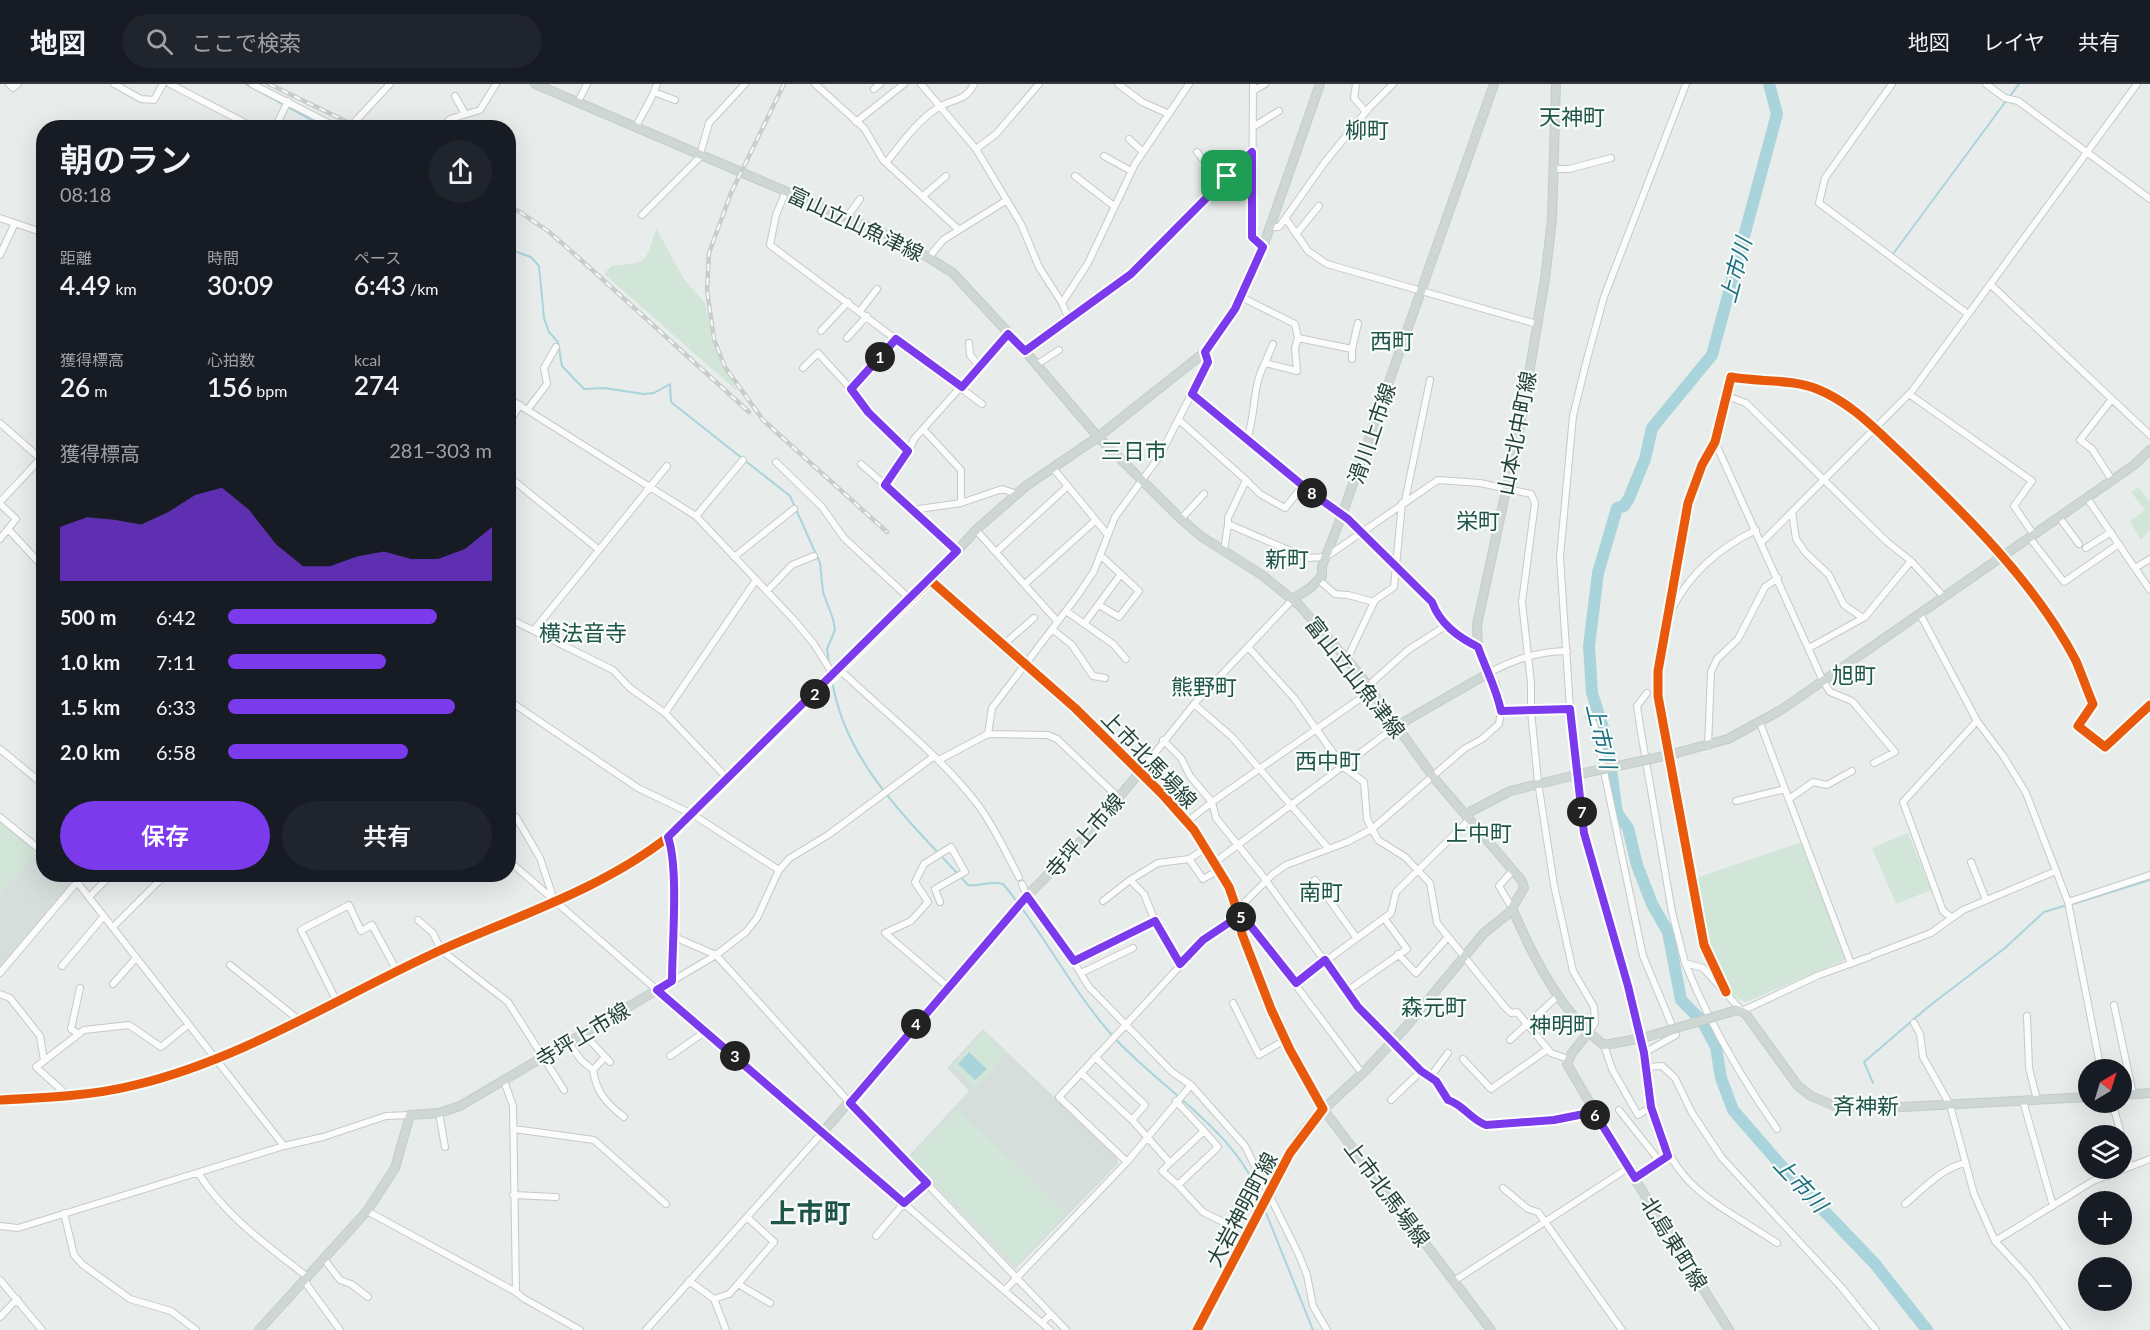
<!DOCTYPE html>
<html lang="ja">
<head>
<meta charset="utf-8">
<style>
	:root { --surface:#171b24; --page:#20242c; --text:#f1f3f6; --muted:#9ea1a6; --line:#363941; --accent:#7c3aed }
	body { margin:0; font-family:Lato,"Noto Sans JP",sans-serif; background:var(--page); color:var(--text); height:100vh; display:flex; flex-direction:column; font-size:22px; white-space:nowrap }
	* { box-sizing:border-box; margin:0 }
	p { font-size:20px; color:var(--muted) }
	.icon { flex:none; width:33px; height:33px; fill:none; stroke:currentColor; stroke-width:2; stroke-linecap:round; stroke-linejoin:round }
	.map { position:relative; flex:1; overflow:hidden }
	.sheet { position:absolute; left:36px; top:36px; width:480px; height:762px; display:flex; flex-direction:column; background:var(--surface); border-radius:24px; box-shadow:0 6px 24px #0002 }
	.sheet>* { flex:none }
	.needle { width:39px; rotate:38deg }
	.fabs { position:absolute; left:2078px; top:975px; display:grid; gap:12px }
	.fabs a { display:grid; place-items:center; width:54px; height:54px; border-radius:50%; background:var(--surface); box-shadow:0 6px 24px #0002; font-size:30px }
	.pin { position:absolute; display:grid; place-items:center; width:51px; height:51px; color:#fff; margin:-26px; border-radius:12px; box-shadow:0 3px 9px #0006 }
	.km { position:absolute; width:30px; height:30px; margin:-15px; border-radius:50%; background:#222; color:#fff; font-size:16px; line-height:30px; text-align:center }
	.round { display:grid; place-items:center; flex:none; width:63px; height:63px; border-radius:32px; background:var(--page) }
	.head { display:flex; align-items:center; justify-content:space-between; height:102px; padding:0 24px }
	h1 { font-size:33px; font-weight:600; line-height:45px }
	.metrics { display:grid; grid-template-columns:repeat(3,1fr); gap:9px; height:102px; padding:6px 24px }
	.metrics div { display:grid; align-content:center }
	.metrics b { font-size:26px; font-weight:600 }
	.metrics small { font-size:16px; font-weight:400 }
	.metrics p { font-size:16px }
	.chart { height:168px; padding:12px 24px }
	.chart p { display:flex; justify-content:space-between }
	.chart svg { width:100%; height:108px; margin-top:6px; fill:var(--accent); opacity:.7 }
	.button { display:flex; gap:12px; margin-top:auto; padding:12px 24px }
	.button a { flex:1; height:69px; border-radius:36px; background:var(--accent); color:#fff; font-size:24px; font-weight:600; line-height:69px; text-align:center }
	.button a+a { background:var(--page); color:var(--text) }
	ul { padding:0 24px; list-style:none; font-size:20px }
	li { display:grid; grid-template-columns:96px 72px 1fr; align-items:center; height:45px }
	li i { height:15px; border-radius:8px; background:var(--accent) }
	header { display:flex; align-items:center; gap:36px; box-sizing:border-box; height:84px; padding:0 30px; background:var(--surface); border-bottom:2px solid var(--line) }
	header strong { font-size:28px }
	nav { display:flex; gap:33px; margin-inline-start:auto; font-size:21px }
	.search { width:420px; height:54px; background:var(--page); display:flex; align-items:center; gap:15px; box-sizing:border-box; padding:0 21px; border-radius:33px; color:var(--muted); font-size:22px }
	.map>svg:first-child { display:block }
</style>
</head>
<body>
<header>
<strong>地図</strong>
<div class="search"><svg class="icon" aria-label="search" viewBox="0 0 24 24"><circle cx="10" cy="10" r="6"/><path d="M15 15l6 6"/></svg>ここで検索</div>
<nav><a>地図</a><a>レイヤ</a><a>共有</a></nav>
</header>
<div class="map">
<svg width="2150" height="1246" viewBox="0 0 2150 1246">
	<rect width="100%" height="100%" fill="#e8edeb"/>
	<path fill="#d6dedb" d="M0,737l43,37 1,16 19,1 10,8 -73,84z
		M983,945l134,128 1,7 -103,105 -107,-112 61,-66 -22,-23z"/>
	<path fill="#d1e6d8" d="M656,144l28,51 21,24 9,40 23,48 -133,-117 7,-8c38,-4 34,-2 45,-38z
		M2138,403l12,15v28l-9,10 -11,-19 15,-11 -14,-18z
		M0,739l36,30 -36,41z
		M1908,749l23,57 -35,14 -24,-56z
		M1802,758l45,117 -101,43c-35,-11 -46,-91 -53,-123z
		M984,947l23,23 -32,34 -23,-22z
		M957,1025l109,104 -50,53 -106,-109z"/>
	<path fill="#a9d4db" d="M969,968l18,17 -12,11 -17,-16z"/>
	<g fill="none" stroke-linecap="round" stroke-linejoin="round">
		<path stroke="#a9d4db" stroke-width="2" d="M246,0l80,44
			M2010,12l9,-12
			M508,165l23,8 8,9 5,52 5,14 9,10 4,24 22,23 20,-1 40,6 10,-1 16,-9 1,18 119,94 30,67 3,29 10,27 2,11 -8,19 2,14
			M1893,170l113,-153
			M832,596c13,85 81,144 136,205 12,2 23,-5 35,-1 39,46 67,103 107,149 48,55 127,96 152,169
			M2073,820l77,-24
			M1873,999l-9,-21 64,-55 77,-59 39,-36 23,-7
			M1264,1124l49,122"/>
		<path stroke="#a9d4db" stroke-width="12" d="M1769,0l8,30 -65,241 -60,73 -7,31 -16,39 -5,8 -7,2 -19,65 -9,73 3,47 15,47 10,73 11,15 9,37 15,39 16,28 13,68 21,21 14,26 5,31 12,32 53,61 89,93 52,66"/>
		<defs>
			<path id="minor" d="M9,0l4,4 5,-4
				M114,0l27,15 13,1 9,-16
				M170,0l85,44
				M252,0l86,44
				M815,0l49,44 19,32 76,70
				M921,0l55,65 45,75 18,43 23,36 7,16
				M1118,0l24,18 27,12
				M1253,0l-1,153 11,10
				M1356,0l-2,14 12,14
				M1892,0l-67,94 -6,25 149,111
				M1986,0l19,14 13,3 132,98
				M874,5l6,-5
				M1253,7l12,-7
				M654,8l21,8
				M455,12l10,18
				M578,18l9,-18
				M856,38l48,-38
				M636,43c7,-16 16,-27 21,-43
				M1253,43l26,-16
				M275,44l13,-27
				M349,44l41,-44
				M442,44l8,-9 30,-9 16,-26
				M1129,55l14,13
				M976,65l20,-15 43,-50
				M1197,68l24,30
				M1223,70l11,15
				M1104,72l27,15
				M886,79c15,-19 33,-45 55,-57 13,-7 26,-6 33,-22
				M1553,85h16l42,-11
				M1075,92l39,30
				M786,107l-10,24 -6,30 212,159
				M923,112l23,-20
				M642,131l57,-57 10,-35 36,-39
				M847,133l13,-18
				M0,134l44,15
				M1286,135l22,32 19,13 210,60
				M1269,143h10l46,-65 44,-54 24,-24
				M1296,150l23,-28
				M0,171l15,-32
				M930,172l13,-16 64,-40
				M1990,200l160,151
				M1241,213l54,27 3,14 54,11v10
				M1062,219l26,-40 47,-99 54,-80
				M860,227l17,-22
				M821,247l27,-29
				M847,254l20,-22
				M969,259l1,12 10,12
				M1352,265l6,-26
				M1025,267l106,-77 122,-122
				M1265,279l8,-19
				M1036,281l23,-15
				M803,284l15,-15 33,36 45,-51
				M851,305l17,23 40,39
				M1192,310l121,100 35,25 84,83 4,11 11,12
				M1909,310l123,87 -18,25 20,29
				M1727,312l19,7 140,138 25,20 -46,56 -56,31
				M508,314l188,118 98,104 20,24 20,32
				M2112,315l-32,41 12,9 20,31
				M527,326l20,-26 -3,-16 12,-21
				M508,331l8,-12
				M1179,336l67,60
				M0,339l43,38
				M508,340l12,-19
				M1247,355c9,-25 5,-53 18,-76l32,8 -2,-23 3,-10
				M1715,358l108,239 7,11 22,9 43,51 -21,11
				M776,378l46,45 22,31 67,62
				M861,380l24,21
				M1053,384l55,67
				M508,392l90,73
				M2087,414l63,92
				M1405,417l25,-121
				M0,418l44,-47
				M961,419l41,-14 15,5
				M0,420l16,15 -16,20
				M1792,428l4,27 9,13 24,23 15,30 19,13
				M914,429l5,-4 42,-6v-33l-38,-41
				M696,432l47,-56
				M2059,433l20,27
				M1181,435l23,-25
				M1228,440v-6l18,-38 14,14 25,14 18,-22
				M8,445l36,39
				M976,446l81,91
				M2029,453l35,45 55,-38
				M1762,458l150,-151 225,-307
				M2086,464l25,-16
				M957,467l-72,-66 21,-27 8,-19 94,-105
				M1224,467l4,-27 79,34 19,-1 112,-77 42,3 51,11 4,9 -13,99 9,81v28l7,71 16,103 19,86 21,36 1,16 -7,10
				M996,468l72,-66
				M734,473l60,-48
				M1911,477l33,36
				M2135,484l15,-9
				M1319,496l16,14 13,1 26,7
				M1025,500l71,-64
				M767,507l25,-26 22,-9
				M1099,521l20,12 20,-26 -39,-36
				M1673,523c18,-35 48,-60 83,-77
				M1066,527l47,33 13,15
				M1920,530l57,107 27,36 22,36 42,109 33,168
				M508,534l105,52 17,18 35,25 63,66
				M1084,540l37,-50
				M1052,545l20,16 21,31 12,2
				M534,546l133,-164
				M1004,560l30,-26
				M1248,563l46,51 40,56
				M1347,575l28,-59 19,-13 8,-84
				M840,586c44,42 102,87 138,135 16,21 28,48 41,72
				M1368,602l40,-36 39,-25 14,14 17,8
				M1647,609l-10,13 4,26 31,180 13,51
				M508,616l130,88 54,26 87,56
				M1194,620l38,33 96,111
				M1501,627l-5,-27 -9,-10c25,-14 52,-23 80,-23
				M665,629l91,-133
				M1589,633l5,7 49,232 33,79 -32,18
				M1760,639l91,241
				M988,650l4,-26 86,-113 16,-24 21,-54 44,-60 49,-95 -3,-10
				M1163,656l18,18 9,18 22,26 4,16 46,57 96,132 63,64 15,10 12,19c16,5 23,20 38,25l68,-5 40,-8
				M1708,662l3,-74 6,-13 21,-20 27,-52 13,-9
				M0,665l44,36
				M1336,674l6,8 22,16 3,37 11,21 27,17 25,26 7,40 67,83 7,7 6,-1 34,41 17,6
				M939,676l49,-26 60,1 9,4 62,59
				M1139,689l55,-69 99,-105
				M1789,715l24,-17 14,3 25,-14
				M1736,717l49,-12
				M0,733l44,36
				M516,733l24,41 14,42
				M1187,738l25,-20 159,-111
				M668,753c11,32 4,107 4,144
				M1206,764l-17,11 14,20 16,-9
				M508,776l149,130 59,-35 30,-23 11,-14 22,-48 11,-12 38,-23 105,-78
				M1215,778l180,-135
				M1971,778l15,38
				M69,790l8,8 207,264
				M1130,796l28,-17 31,-4
				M1315,796l41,57
				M1022,800l5,12 37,50 25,41 83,85 19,13 54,61 53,107 9,22 6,31 14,24
				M89,813l23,-23
				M1103,817l27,-21 14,14 11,27
				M940,818l-5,-13 30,-17 -14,-25 -27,17 -9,18 13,20 -17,19 -26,12 63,54
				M2068,818l82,-27
				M1512,824l-13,-22 14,-16
				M1239,832l19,19 103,137
				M1951,833l-8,-6 -40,-109 74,-81
				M418,836l15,13 8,17 67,52 56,88
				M113,843l53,-53
				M672,852l44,19 134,148 201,211 -9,9
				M1398,870l18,19 32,-36
				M1873,871l58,-22 32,-23 93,-39
				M1074,877l81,-40 25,43
				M230,881l69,55
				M62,882l42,-50
				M0,889l77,-91
				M1081,889l52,-25
				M1296,899l95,-70 5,-21 74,-73
				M113,900l23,-26
				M1347,907l60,-42 -23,-31
				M1726,908l-22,-47 -46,-249v-25l30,-168 14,-38 13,-23 16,-65c28,5 61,2 86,12 33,13 58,40 83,63 64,61 135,130 176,209 6,14 11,29 17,43l-15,22 27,21 45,-42
				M0,910l10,4 30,38 4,25
				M336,916l-35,-70 48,-25 12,26 11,-6 25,46
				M1233,919l26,52 26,-15
				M2114,921l19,89
				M2027,932l2,52 8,32
				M1914,939l6,11 3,23 27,48 24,89 21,47 34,37 38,52
				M583,949l27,29
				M79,950l-8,-5 9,-41
				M1510,956l49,-45
				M568,958l13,18 12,10 12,-13
				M1604,961l8,24 26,46 13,-8c21,81 61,93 126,136
				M670,972l36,-25
				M1463,975l28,30 57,-40
				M1645,983l17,-1 13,12 17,35 30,45 120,130 34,42
				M593,986c3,22 14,34 31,47
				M1081,989l51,47 13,-15 -50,-48
				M1431,992l17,-23
				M504,997l9,25 3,186
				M67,1011l-31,-28 48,-37 45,-5 32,22 27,-22
				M0,1016c45,-2 91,-4 135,-15 109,-26 205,-89 306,-135 76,-34 161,-61 227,-113l262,-257
				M1391,1016l30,-29
				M2023,1017l30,105
				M2112,1018l18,64
				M1651,1023l-7,-54 -16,-67 -44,-153 -14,-124 -10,-152 13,-141 14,-57 17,-62 82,-213
				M1619,1026l42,53
				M439,1029l6,34
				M1132,1036l38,43 34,-32 -28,-30
				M514,1045l80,11 72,64
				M1777,1045c-37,-53 -68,-106 -92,-166l18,5 39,43 77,-36 50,-18
				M1127,1078l-68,-65 144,-156 36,-25 6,-14 28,-28 13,-9 61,-23 25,-13 92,-80 18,-10 17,-15 2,-13 69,-2
				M1170,1079l-8,8 16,14 40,-38 -14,-16
				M198,1089c28,43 67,71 107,102l2,10 33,45
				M1635,1094l28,-18
				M1178,1101l25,27 22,11 19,19
				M1503,1104l25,21 10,3 84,118
				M513,1111l43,2
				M1905,1120c17,-14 39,-38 61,-41
				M367,1127l149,81 7,6 57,32
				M64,1129l10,42 9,10 47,34 41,12 25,19
				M747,1133l27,25 -36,42 32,19
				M0,1142l18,2 266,-82 39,-9 63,-21 24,-1
				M876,1152l28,-33 23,-20
				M1995,1157l98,-60 57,-22
				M324,1175l16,21 11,4 17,13
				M0,1196l42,50
				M689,1197l25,18 15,-5 9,-10
				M1454,1197l174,-113
				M1005,1206l122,-128 64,-77
				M714,1215l12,31
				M1051,1230l15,16
				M0,1233l17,-18
				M646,1246l176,-197 228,197"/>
			<path id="major" d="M535,0l367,157 51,32 72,78 73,86 83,82 21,18 60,38 37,30 58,66 77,107 88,103 2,7 -15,25 -25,20 -80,96 -38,41 -52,48 -15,19 -102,193
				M1320,0l-57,163 -28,62 -30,43 -107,85 -72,49 -48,42 -48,52 145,128 87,86 32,36 35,57 10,29 3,18 29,75 19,41 33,59 168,221
				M1293,515l17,-11 12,-12v-10l20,-51 152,-431
				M1395,643l92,-53 -9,-27 -1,-22 44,-204 24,-142 7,-60 4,-135
				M1669,671l59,-16 53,-29 353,-245 16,-15
				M1466,730l44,-23 70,-17
				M1512,824c21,49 49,105 92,137l39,-7
				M1737,926l8,3 53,73 13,10 24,10 68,1 185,-10
				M1588,949l-16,20 -5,11 61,104 101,162
				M2121,1011l29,-2
				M259,1246l108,-119 28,-43 15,-53 29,-2 21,-7 197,-116 165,143 205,-237 64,-65 48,-58"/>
		</defs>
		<use href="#minor" stroke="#c5cac8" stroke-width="8"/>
		<use href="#major" stroke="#c3ccc9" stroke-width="10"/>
		<use href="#minor" stroke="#fcfcfc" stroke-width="6"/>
		<use href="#major" stroke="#cfd7d5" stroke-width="8"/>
		<defs>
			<path id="rail" d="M269,0l91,44
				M784,0l-53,109 -22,60 -2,37 7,49 11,28 38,53 124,112
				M508,120l40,27 41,36 160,145"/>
		</defs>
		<use href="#rail" stroke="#c9cdcc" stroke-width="4.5"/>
		<use href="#rail" stroke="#f7fbf9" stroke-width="2" stroke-dasharray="7" stroke-linecap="butt"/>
		<defs>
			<path id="major-bridge" d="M1580,690l89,-19
				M1643,954l94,-28"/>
		</defs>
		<use href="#major-bridge" stroke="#c3ccc9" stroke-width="10" stroke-linecap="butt"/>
		<use href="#major-bridge" stroke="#cfd7d5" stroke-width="8"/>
		<defs>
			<path id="cycleway" d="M1726,908l-22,-47 -46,-249v-25l30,-168 14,-38 13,-23 16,-65c28,5 61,2 86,12 33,13 58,40 83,63 64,61 135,130 176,209 6,14 11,29 17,43l-15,22 27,21 45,-42
				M0,1016c45,-2 91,-4 135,-15 109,-26 205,-89 306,-135 76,-34 161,-61 227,-113l262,-257 145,128 87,86 32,36 35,57 10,29 3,18 29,75 19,41 33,59 -33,44 -93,177"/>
		</defs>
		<use href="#cycleway" stroke="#f7fbf9" stroke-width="13"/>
		<use href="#cycleway" stroke="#e8590c" stroke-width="9"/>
	</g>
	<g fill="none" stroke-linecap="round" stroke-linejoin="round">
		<defs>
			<path id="route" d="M1252,68v85l11,10 -28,62 -30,43 3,10 -16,32 121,100 35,25 84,83c8,22 26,35 46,45 8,23 18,40 23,64l69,-2 14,124 44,153 16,67 7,54 17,49 -33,22 -41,-66 -40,8 -68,5c-15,-5 -22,-20 -38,-25l-12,-19 -15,-10 -63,-64 -33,-47 -29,23 -50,-63 -7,-4 -36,24 -23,24 -25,-43 -81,40 -47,-65 -177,207 77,80 -23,20 -247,-213 15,-9c0,-36 7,-113 -4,-144l289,-286 -72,-66 23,-34 -40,-39 -17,-23 45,-50 66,48 46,-53 17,17 106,-77z"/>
		</defs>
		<use href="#route" stroke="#fff" stroke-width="12"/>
		<use href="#route" stroke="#7c3aed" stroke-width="8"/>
	</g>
	<g text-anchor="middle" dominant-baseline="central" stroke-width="4.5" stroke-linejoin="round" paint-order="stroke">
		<g font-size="21" fill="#24423a" stroke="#f7fbf9">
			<text transform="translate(856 139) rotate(25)">富山立山魚津線</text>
			<text transform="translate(1371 349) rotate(-71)">滑川上市線</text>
			<text transform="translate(1516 349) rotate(-79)">山本北中町線</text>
			<text transform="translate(1356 593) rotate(52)">富山立山魚津線</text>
			<text transform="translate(1150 675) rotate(46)">上市北馬場線</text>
			<text transform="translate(1084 751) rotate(-48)">寺坪上市線</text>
			<text transform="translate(582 950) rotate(-31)">寺坪上市線</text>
			<text transform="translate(1388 1109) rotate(53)">上市北馬場線</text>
			<text transform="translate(1241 1125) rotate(-62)">大岩神明町線</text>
			<text transform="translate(1675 1159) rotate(58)">北島東町線</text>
		</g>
		<g font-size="22" fill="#1f5548" stroke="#f7fbf9">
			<text x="1572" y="32">天神町</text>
			<text x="1367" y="45">柳町</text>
			<text x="1392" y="256">西町</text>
			<text x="1134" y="366">三日市</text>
			<text x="1478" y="436">栄町</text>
			<text x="1287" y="474">新町</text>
			<text x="583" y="548">横法音寺</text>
			<text x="1854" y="590">旭町</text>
			<text x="1204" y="602">熊野町</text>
			<text x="1328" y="676">西中町</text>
			<text x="1479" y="748">上中町</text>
			<text x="1321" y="807">南町</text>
			<text x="1434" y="922">森元町</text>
			<text x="1562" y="940">神明町</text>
			<text x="1866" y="1021">斉神新</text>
		</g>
		<g font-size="22" font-style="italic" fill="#1c6f80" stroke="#f7fbf9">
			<text transform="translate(1735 186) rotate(-75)">上市川</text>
			<text transform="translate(1602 652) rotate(77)">上市川</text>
			<text transform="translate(1801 1100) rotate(47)">上市川</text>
		</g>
		<g font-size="27" font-weight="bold" fill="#1f5548" stroke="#f7fbf9">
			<text x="810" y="1128">上市町</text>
		</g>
	</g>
</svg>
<div class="fabs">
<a><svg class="needle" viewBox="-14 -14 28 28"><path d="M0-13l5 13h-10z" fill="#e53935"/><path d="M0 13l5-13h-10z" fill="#9ea1a6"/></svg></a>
<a><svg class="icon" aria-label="layers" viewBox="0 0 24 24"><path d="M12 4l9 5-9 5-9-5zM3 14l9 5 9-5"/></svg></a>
<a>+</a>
<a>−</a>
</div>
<div class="pin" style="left:1227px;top:92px;background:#1e9e55"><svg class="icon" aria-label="arrive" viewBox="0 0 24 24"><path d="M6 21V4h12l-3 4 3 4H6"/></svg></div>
<b class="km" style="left:880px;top:273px">1</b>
<b class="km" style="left:815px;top:610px">2</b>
<b class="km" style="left:735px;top:972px">3</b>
<b class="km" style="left:916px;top:940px">4</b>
<b class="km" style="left:1241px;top:833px">5</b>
<b class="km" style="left:1595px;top:1031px">6</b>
<b class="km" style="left:1582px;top:728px">7</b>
<b class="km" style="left:1312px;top:409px">8</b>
<section class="sheet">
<div class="head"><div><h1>朝のラン</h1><p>08:18</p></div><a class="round"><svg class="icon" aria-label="share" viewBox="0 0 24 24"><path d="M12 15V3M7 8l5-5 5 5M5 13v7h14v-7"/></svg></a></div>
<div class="metrics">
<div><p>距離</p><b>4.49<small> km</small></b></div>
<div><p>時間</p><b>30:09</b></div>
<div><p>ペース</p><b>6:43<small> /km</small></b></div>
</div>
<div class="metrics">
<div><p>獲得標高</p><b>26<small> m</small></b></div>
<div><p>心拍数</p><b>156<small> bpm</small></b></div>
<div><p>kcal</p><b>274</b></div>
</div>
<div class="chart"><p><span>獲得標高</span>281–303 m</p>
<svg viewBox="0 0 160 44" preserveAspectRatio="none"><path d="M0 44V22L10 18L20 19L30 21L40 16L50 9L60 6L70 15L80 29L90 38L100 38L110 34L120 32L130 35L140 35L150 31L160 22V44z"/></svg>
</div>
<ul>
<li><b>500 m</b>6:42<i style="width:79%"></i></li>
<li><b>1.0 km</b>7:11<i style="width:60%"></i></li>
<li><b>1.5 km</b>6:33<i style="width:86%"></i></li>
<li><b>2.0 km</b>6:58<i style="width:68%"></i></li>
</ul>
<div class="button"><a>保存</a><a>共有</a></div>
</section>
</div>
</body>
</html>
